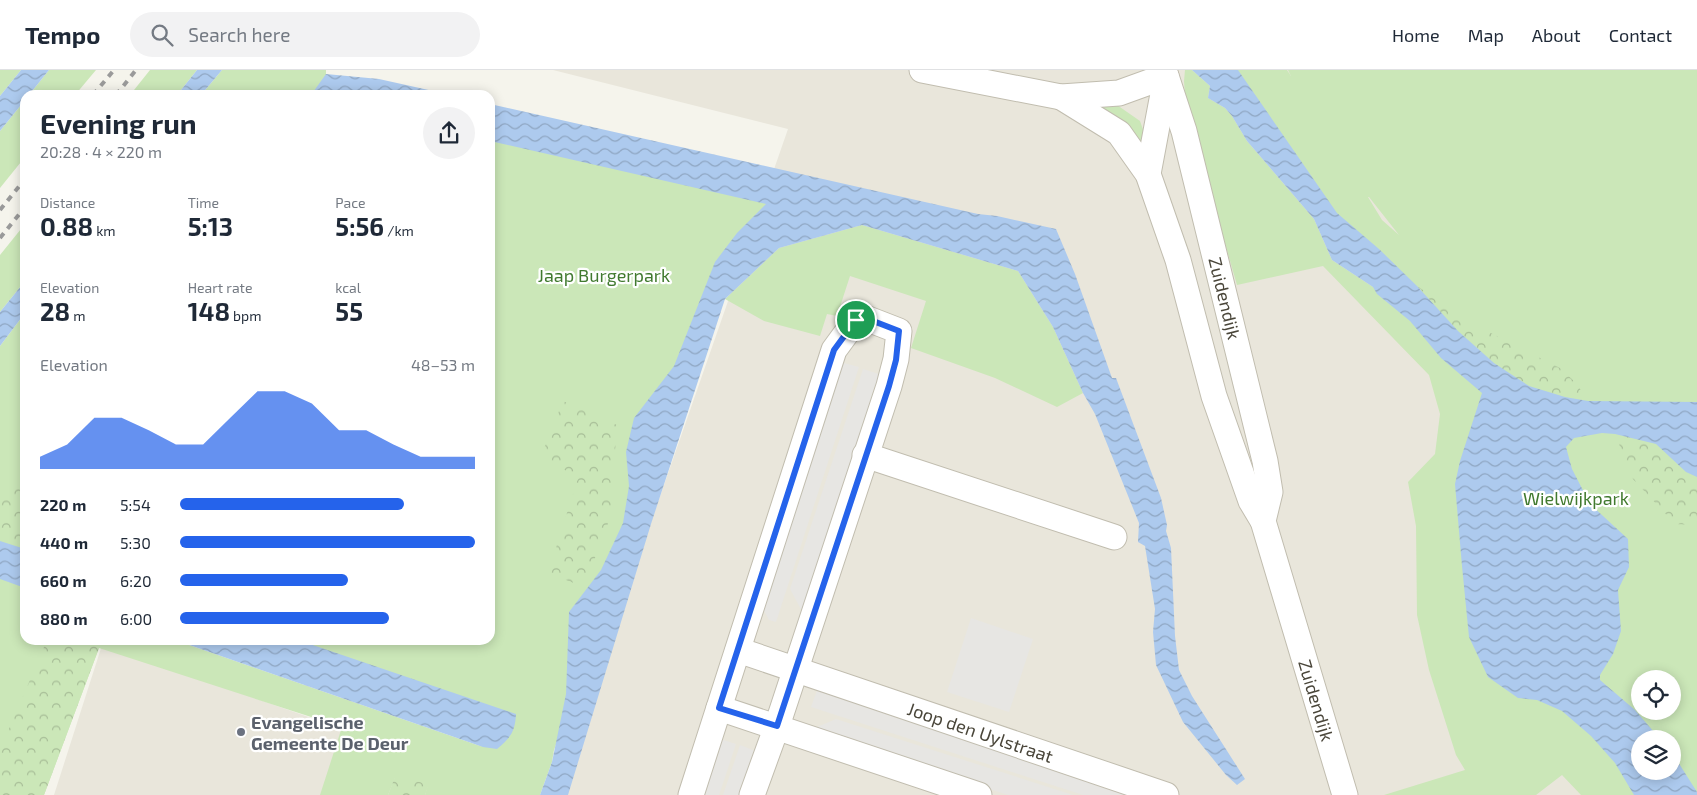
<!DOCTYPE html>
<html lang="en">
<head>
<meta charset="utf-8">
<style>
	:root { --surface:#fff; --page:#f2f2f3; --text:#1f2937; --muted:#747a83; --line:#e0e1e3; --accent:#2563eb }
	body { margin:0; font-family:"Exo 2",sans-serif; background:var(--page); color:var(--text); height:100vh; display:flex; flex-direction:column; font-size:19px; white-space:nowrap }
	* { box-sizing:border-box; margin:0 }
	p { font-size:16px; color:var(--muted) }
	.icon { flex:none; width:28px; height:28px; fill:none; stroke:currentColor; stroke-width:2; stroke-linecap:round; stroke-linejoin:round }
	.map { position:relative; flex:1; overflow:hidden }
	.drawer { position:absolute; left:20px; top:20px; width:475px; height:555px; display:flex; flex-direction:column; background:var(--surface); border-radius:15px; box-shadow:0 2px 12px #0003 }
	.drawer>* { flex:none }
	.buttons { position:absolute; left:1631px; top:600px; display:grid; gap:10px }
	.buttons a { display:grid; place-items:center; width:50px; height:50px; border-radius:50%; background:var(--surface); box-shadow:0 2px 12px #0003; font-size:25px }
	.pin { position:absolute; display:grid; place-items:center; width:42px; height:42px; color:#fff; margin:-21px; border:2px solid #fff; border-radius:50%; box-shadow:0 1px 5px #0007 }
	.round { display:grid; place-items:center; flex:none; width:52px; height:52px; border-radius:26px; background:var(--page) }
	.head { display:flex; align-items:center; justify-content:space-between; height:85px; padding:0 20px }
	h1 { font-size:28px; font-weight:700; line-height:38px }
	.stats { display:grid; grid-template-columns:repeat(3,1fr); gap:8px; height:85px; padding:5px 20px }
	.stats div { display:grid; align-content:center }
	.stats b { font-size:25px; font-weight:700 }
	.stats small { font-size:14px; font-weight:400 }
	.stats p { font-size:14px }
	.chart { height:140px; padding:10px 20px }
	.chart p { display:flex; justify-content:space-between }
	.chart svg { width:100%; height:90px; margin-top:5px; fill:var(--accent); opacity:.7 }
	ul { padding:0 20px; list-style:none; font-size:16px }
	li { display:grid; grid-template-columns:80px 60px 1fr; align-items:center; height:38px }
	li i { height:12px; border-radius:6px; background:var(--accent) }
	header { display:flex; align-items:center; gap:30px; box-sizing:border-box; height:70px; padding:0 25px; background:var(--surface); border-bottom:1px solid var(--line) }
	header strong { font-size:24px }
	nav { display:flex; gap:28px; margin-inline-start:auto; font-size:18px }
	.search { width:350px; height:45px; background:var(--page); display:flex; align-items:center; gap:12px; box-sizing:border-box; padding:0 18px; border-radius:28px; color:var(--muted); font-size:19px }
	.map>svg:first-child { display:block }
</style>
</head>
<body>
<header>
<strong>Tempo</strong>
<div class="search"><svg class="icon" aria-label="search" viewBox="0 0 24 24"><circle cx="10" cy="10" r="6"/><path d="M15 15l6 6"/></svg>Search here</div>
<nav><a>Home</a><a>Map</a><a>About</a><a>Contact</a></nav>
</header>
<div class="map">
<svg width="1697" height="725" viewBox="0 0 1697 725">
	<defs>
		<pattern id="forest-crowns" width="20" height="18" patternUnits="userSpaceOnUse" patternTransform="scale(1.25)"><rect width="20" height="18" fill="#cbe7b8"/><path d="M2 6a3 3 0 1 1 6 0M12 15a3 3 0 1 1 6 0" fill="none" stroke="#a7bd97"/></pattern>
		<pattern id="water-waves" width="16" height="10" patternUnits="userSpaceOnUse" patternTransform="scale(1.25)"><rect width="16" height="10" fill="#adcaee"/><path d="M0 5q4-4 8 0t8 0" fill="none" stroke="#8fa6c2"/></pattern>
	</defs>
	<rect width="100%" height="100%" fill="#f5f4ec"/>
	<path fill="#e9e6db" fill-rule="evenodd" d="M553,0h1144v725h-1141l232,-666zM1640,609h32v32h-32zM1640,669h32v32h-32z
		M102,575l431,150h-479z"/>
	<path fill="#cbe7b8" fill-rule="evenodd" d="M0,0h21l-21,26z
		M49,0h47l-21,25h-46z
		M150,0h47l-20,25h-47z
		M222,0h104v21l16,4h-141z
		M1185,0h7l18,16 -2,12 17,10 7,8 15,25 67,78 18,41 41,27 -149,-217h63l4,6 -3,-6h409v725h-116l-19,-20 -26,20h-152l81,-25 -9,-15 -27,-85 -12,-55 -1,-89 -8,-44 27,-28 5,-40 -11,-39 -106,-109 -86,19 -51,-176 -2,-28zM1368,127h1l30,38 -17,-15zM1640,609h32v32h-32zM1640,669h32v32h-32z
		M25,30v57l-25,31v-57z
		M1117,35l23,16 6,17 -4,5 -22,-23 -22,-13z
		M490,60l308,72 -75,80 -169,468 -2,12 -12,33h-115l3,-10 -33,-7 -7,17h-68l22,-68 -243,-79 -55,147h-44v-449l25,-33v327h150l308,107 -263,-107h270z
		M25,154v57l-25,31v-57z
		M862,155l156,46 35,56 30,66 -26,14 -62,-29 -84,-30 15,-47 -76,-25 -13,40 -10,-2 -7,22 -56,-15 -39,-22 54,-51z"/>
	<path fill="url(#forest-crowns)" d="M1417,216l60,40 83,42 16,15 12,18c-19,-4 -41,-7 -59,-16 -45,-22 -79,-63 -112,-99z
		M563,331l54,24 -7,93 -26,69 -36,-14 31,-98 -40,-14z
		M1615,364l41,10 30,28 11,5v48l-22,-1 -42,-45z
		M2,414l23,7v58l-25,-8v-54z
		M47,570h55l-58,155h-44v-45z
		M395,707l34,7 -4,11h-37z"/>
	<path fill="#e7e6e3" d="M840,292l19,5 -83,255 -7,-2 -8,-15z
		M863,299l19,6 -79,238 -13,-24z
		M971,548l62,21 -24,73 -62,-20z
		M818,618l312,107h-47l-272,-88z
		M836,649l237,76h-65l-198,-65z
		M717,668l19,6 -17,51h-21z
		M740,675l18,7 -14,43h-21z"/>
	<path fill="url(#water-waves)" d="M21,0h28l-20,25h-4v5l-25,31v-35z
		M197,0h25l-21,25h-24z
		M1192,0h46l99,143 42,36 38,37 41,45 36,32 35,23 36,11 23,4 109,1v75l-11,-5 -30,-28 -41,-10 -13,-1 -28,5 -8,9 6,22 18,35 38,35 1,28 -11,23 3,41 -8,23 -13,21v5l35,30 25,29h-20v32h32l1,-17 24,38v3h-63l-19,-32 -24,-27 -29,-25 -25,-11 -19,-2 -30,-21 -19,-40 -7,-71 -7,-82 5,-23 22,-68 -41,-35 -31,-37 -33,-27 -4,-7 -41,-27 -18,-41 -67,-78 -15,-25 -7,-8 -17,-10 2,-12z
		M326,4l53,5 72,16h-140z
		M490,34l488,110 19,2 59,13 19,45 37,104h4l45,120 6,27 -1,6 5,17 4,88 4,34 13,26 53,83 -8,6 -11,-10 -43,-53 -27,-57 -3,-33 2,-23 -10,-63 -7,-4 1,-19 -44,-109 -12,-21 -30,-66 -35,-56 -156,-46 -83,23 -54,51 -74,225 -83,271h-28l12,-33 14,-68 3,-82 32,-42 22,-47 6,-37 -3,-34 8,-34 40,-52 41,-104 22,-29 29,-29 -276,-63z
		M25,211v32l-25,33v-34z
		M0,471l25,8v39l-25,-9z
		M175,570h123l218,74c-1,18 -5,23 -19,35l-14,-2z"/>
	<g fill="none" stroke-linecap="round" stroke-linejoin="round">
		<defs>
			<g id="minor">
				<path d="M922,0l139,27 58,-4 47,-17"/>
				<path id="s1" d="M1166,6l18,55 81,330 5,31 -7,29"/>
				<path id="s2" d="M1061,27l58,36 29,41 30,86 36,136 37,105 12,20 82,274"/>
				<path d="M1148,104l18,-96"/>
				<path d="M865,385l249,82"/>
				<path id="s3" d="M738,580l428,145"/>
				<path d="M719,638l260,87"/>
				<path d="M691,725l143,-445 22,-30 12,-1 31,12 -3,28 -7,27 -112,340 -25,69"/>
			</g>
		</defs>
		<use href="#minor" stroke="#c1bdaf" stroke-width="27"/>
		<use href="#minor" stroke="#fff" stroke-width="25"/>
		<path stroke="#9a9a9a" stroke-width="4" stroke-dasharray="6 6" stroke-linecap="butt" d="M93,25l21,-25
			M116,25l20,-25
			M0,140l25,-31
			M0,168l25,-31"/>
	</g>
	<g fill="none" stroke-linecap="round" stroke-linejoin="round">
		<defs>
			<path id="route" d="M868,249l31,12 -3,29 -7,26 -112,340 -58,-18 115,-358 22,-30z"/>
		</defs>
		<use href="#route" stroke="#fff" stroke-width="10"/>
		<use href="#route" stroke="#2563eb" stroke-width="6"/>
	</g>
	<circle fill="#6b7280" stroke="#fff" stroke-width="2" cx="241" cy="662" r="5"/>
	<g text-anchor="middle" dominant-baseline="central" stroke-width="4.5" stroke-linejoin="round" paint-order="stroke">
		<g font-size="18" fill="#417a2f" stroke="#fff">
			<text x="604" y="205">Jaap Burgerpark</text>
			<text x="1576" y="428">Wielwijkpark</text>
		</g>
		<g font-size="18" fill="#4a463a" stroke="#fff">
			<text stroke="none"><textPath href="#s1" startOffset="230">Zuidendijk</textPath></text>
			<text stroke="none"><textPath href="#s2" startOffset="672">Zuidendijk</textPath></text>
			<text stroke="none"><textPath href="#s3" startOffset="256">Joop den Uylstraat</textPath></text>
		</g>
		<g font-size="18" font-weight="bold" fill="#5b616d" stroke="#fff" text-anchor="start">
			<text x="251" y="652">Evangelische<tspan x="251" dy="21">Gemeente De Deur</tspan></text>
		</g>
	</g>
</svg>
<div class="buttons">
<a><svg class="icon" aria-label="locate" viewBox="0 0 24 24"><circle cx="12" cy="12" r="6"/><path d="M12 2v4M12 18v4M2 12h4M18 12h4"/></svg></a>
<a><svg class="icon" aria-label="layers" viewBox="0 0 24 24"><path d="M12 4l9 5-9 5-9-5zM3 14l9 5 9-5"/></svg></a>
</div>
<div class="pin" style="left:856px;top:250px;background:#1e9e55"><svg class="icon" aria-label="arrive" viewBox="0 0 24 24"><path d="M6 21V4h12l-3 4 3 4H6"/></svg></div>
<section class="drawer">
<div class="head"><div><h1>Evening run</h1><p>20:28 · 4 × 220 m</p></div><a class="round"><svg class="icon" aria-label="share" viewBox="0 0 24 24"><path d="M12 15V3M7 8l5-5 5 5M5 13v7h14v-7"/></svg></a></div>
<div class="stats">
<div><p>Distance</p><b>0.88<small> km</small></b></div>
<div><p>Time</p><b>5:13</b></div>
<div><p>Pace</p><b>5:56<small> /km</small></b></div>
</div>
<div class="stats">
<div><p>Elevation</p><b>28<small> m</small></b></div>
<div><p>Heart rate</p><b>148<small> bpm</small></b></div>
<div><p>kcal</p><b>55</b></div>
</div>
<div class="chart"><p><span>Elevation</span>48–53 m</p>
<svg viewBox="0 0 160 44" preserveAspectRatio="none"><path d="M0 44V38L10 32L20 19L30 19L40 25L50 32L60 32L70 19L80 6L90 6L100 12L110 25L120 25L130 32L140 38L150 38L160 38V44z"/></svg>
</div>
<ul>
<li><b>220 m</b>5:54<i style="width:76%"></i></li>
<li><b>440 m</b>5:30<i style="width:100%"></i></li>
<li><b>660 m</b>6:20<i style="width:57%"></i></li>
<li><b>880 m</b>6:00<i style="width:71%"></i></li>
</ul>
</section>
</div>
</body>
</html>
